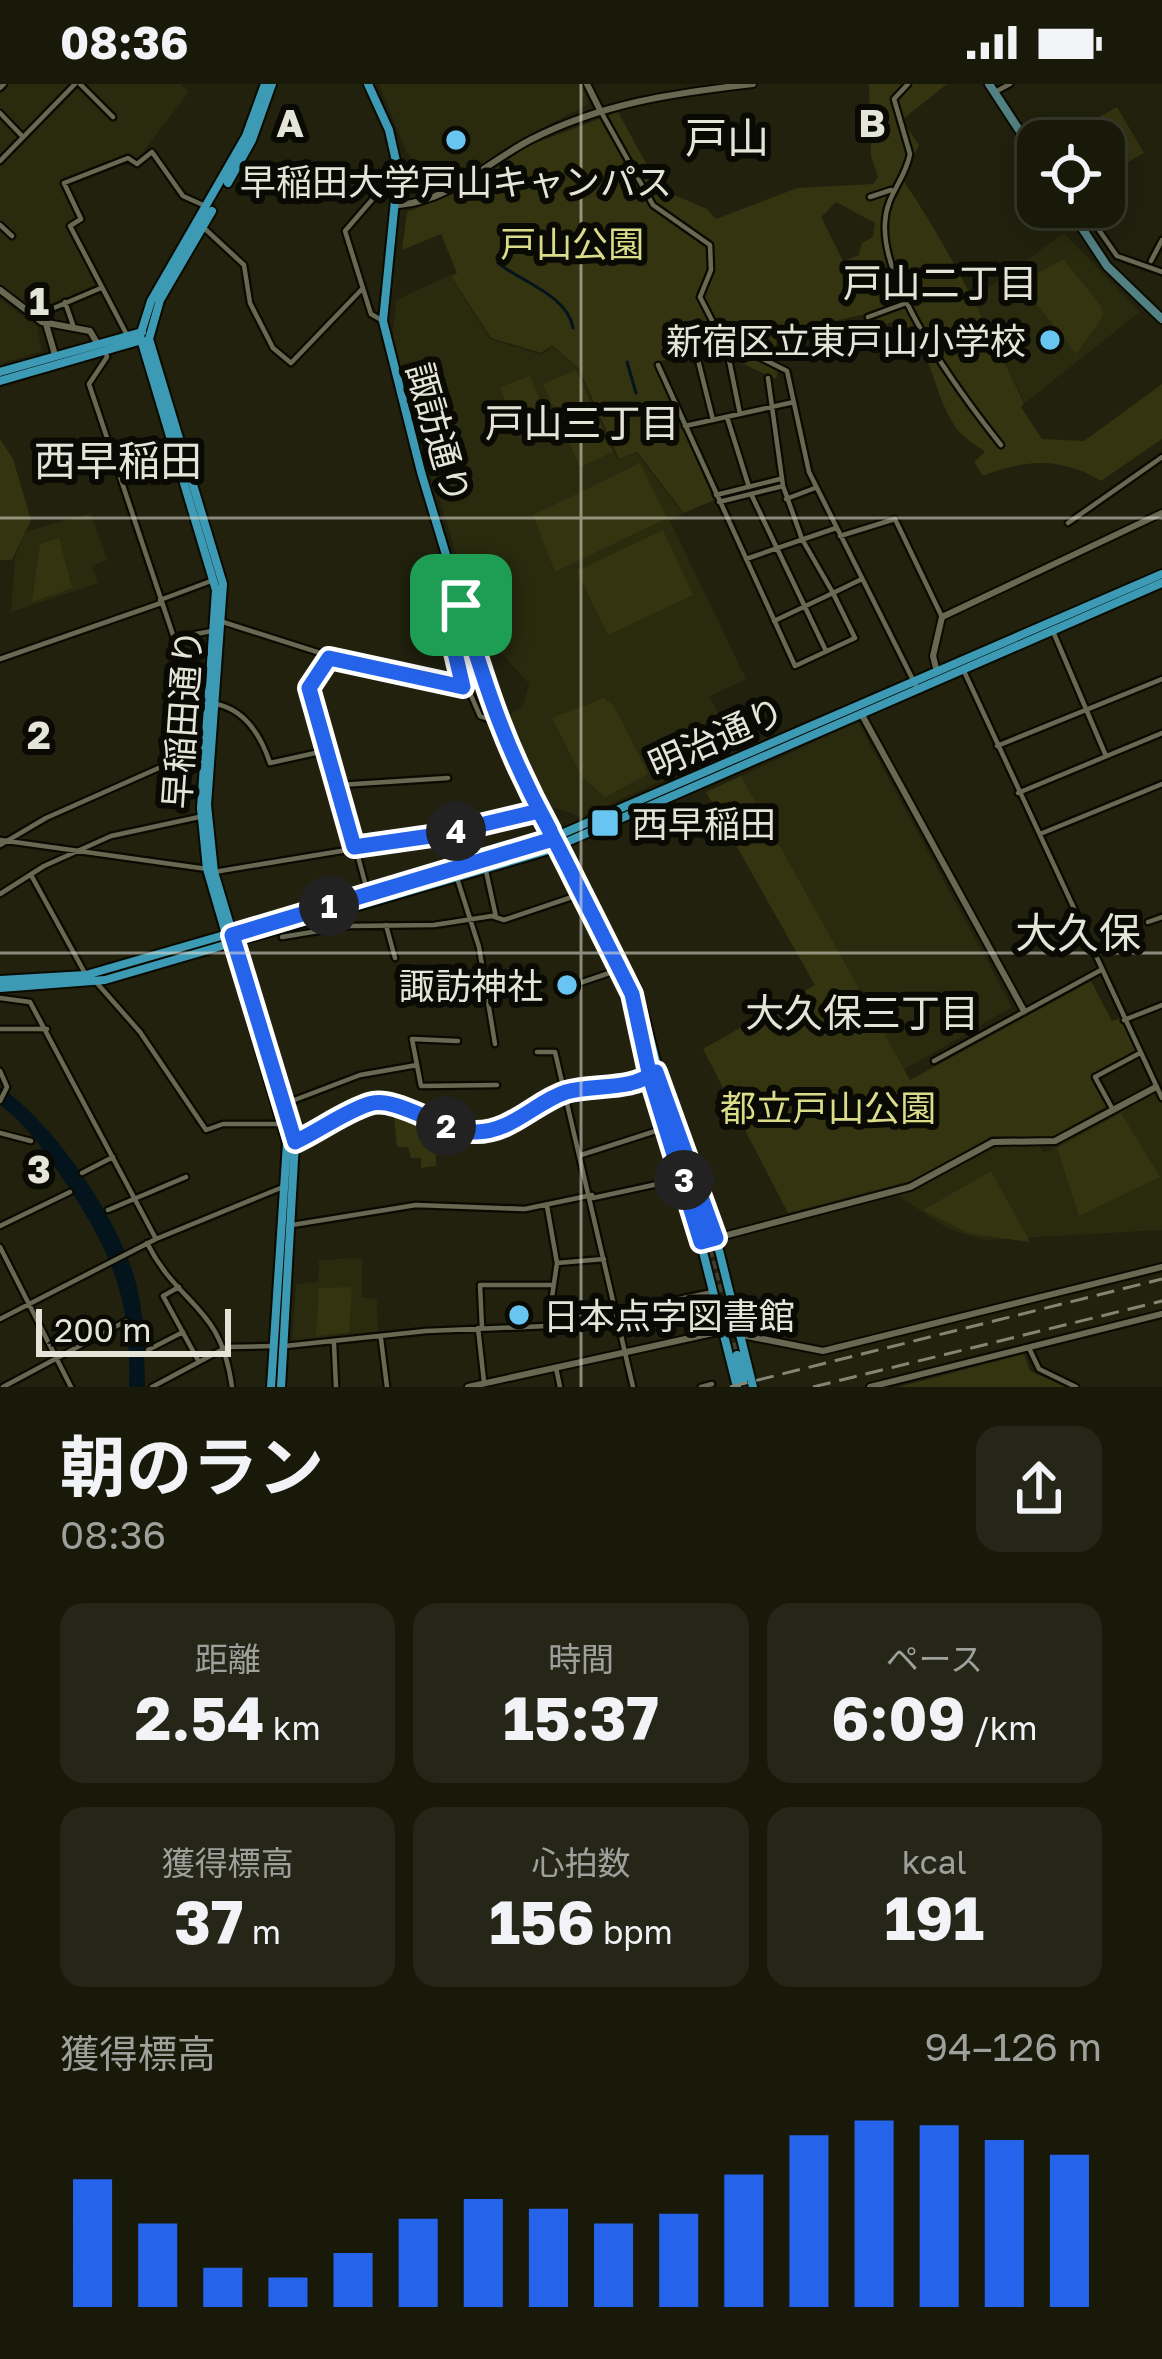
<!DOCTYPE html>
<html lang="ja">
<head>
<meta charset="utf-8">
<style>
	:root { --surface:#19190a; --page:#262618; --text:#f1f3f6; --muted:#9fa09c; --line:#37382b; --accent:#2563eb }
	body { margin:0; font-family:"Golos Text","Noto Sans JP",sans-serif; background:var(--page); color:var(--text); height:100vh; display:flex; flex-direction:column; font-size:45px; white-space:nowrap }
	* { box-sizing:border-box; margin:0 }
	p { font-size:39px; color:var(--muted) }
	.icon { flex:none; width:66px; height:66px; fill:none; stroke:currentColor; stroke-width:2; stroke-linecap:round; stroke-linejoin:round }
	.map { position:relative; height:1303px; overflow:hidden }
	.panel { display:flex; flex-direction:column; background:var(--surface); flex:1 }
	.panel>* { flex:none }
	.tools { position:absolute; left:1017px; top:36px; display:grid; gap:24px }
	.tools a { display:grid; place-items:center; width:108px; height:108px; border-radius:24px; background:var(--surface); box-shadow:0 6px 30px #0003,0 0 0 3px var(--line); font-size:60px }
	.scale { position:absolute; left:36px; bottom:30px; width:195px; box-sizing:border-box; padding-left:12px; border:6px solid #e4e4d8; border-top:0; font-size:33px; line-height:42px; white-space:nowrap; color:#e4e4d8; -webkit-text-stroke:9px #0a0a04; paint-order:stroke }
	.pin { position:absolute; display:grid; place-items:center; width:102px; height:102px; color:#fff; margin:-51px; border-radius:24px; box-shadow:0 6px 18px #0006 }
	.km { position:absolute; width:60px; height:60px; margin:-30px; border-radius:50%; background:#222; color:#fff; font-size:33px; line-height:60px; text-align:center }
	.round { display:grid; place-items:center; flex:none; width:126px; height:126px; border-radius:24px; background:var(--page) }
	.summary { display:flex; align-items:center; justify-content:space-between; height:204px; padding:0 60px }
	h1 { font-size:66px; font-weight:700; line-height:90px }
	.metrics { display:grid; grid-template-columns:repeat(3,1fr); gap:18px; height:204px; padding:12px 60px }
	.metrics div { display:grid; align-content:center; border-radius:24px; background:var(--page); text-align:center }
	.metrics b { font-size:60px; font-weight:700 }
	.metrics small { font-size:33px; font-weight:400 }
	.metrics p { font-size:33px }
	.chart { height:336px; padding:24px 60px }
	.chart p { display:flex; justify-content:space-between }
	.chart svg { width:100%; height:216px; margin-top:12px; stroke:var(--accent); stroke-width:6 }
	.status { display:flex; justify-content:space-between; align-items:center; height:84px; padding:0 60px; background:var(--surface); direction:ltr }
	.status svg { height:33px; fill:currentColor }
	.map>svg:first-child { display:block }
</style>
</head>
<body>
<div class="status"><b>08:36</b><svg viewBox="0 0 49 12"><path d="M0 12V9h3v3zM5 12V6h3v6zM10 12V3h3v9zM15 12V0h3v12zM26 1h20v11H26zM47 4h2v5h-2z"/></svg></div>
<div class="map">
<svg width="1162" height="1303" viewBox="0 0 1162 1303">
	<rect width="100%" height="100%" fill="#21210e"/>
	<path fill="#2a2a0f" d="M0,0h180l9,8 -53,69 -9,-6 -64,28 16,35 -12,9 30,57 -60,29 -37,-29z
		M379,0h202l8,20 -66,34 -48,35 -44,18 -26,-42z
		M1064,149l76,79 -115,91 -52,-104z
		M450,191l40,64 52,16 10,-9 26,23 40,91 18,-7 47,60 -13,8 76,158 -36,17 13,28 -35,16 10,24 -116,53 -35,-12 -39,-78 -3,-10 18,-11 6,-22 -50,-56 -87,-283 4,-45z
		M0,215l37,27 5,25 -42,13z
		M91,429l16,47 -15,6 6,17 -87,29 4,-54 10,-26z
		M858,638l154,285 -108,63 -163,-294z
		M1157,1008l5,10v128l-176,10 -36,-10 -52,-34 98,-49 43,-2 5,8z
		M362,1174v39l15,3 1,33 -86,10 4,-59 22,-2 1,-22z"/>
	<path fill="#343411" fill-rule="evenodd" d="M869,0h78l-45,36 17,25 -16,35c48,71 83,144 121,223l-3,4 21,32 42,2 78,-57v55l-61,42c-40,-24 -76,-22 -118,-5l-9,-14 11,-10c-9,-7 -23,-15 -29,-24 -26,-40 -18,-69 -58,-108l-15,5 -13,-12 -90,20c-10,14 2,29 -4,46l-59,-27 -63,10 60,138 -30,13 -47,-61 -18,7 -40,-90 -27,-24 -11,8 -50,-15 -40,-62 6,-3 -16,-39 -39,16 5,-38 66,-27 54,-39 91,-34 42,77 47,20 9,10 81,-31 76,-4 5,-7 -7,-21zM836,118l39,21 -2,14 -11,6 -3,12 -16,6 -22,-44z
		M1117,23l27,46 -39,22 -1,-34h-19l-7,-12z
		M1063,175l38,47 2,10 -27,38 -56,-71z
		M576,286l37,82 -33,15 -37,-83z
		M530,292l23,57 -30,12 -23,-58z
		M0,355l13,20 18,61 -19,40h-12z
		M640,379l27,55 -112,54 -22,-57z
		M663,446l30,65 -85,40 -31,-64z
		M59,454l13,50 -40,14 8,-58z
		M604,614l10,8 34,68 -43,23 -23,-20 -30,-59z
		M741,692l169,304 181,-99 21,40 9,-3 17,34 -41,26 12,27 -57,32 -60,-1 -78,44 -126,33 -85,-164 112,-64 -109,-193z
		M393,1023l43,20v39l-15,2v-10h-10l-3,-11h-11z
		M1121,1029l39,64 -81,39 -22,-68z
		M991,1087l37,67 1,4 -61,-9 -45,-23z
		M352,1203l-3,45 -33,4 3,-48z
		M1024,1270l6,17 36,16h-168z"/>
	<path fill="#03141d" d="M0,1003c53,35 115,127 134,189 11,36 10,73 11,111h-16c3,-90 -18,-137 -68,-211 -18,-27 -34,-51 -61,-71z"/>
	<g fill="none" stroke-linecap="round" stroke-linejoin="round">
		<path stroke="#03141d" stroke-width="3" d="M498,179c24,19 70,33 75,65
			M627,278l9,31"/>
		<path stroke="#3e3e2c" stroke-width="8" stroke-dasharray="8 4" stroke-linecap="butt" d="M705,1142l32,129"/>
		<defs>
			<path id="pedestrian" d="M80,0l33,33
				M908,0l-14,15 16,55c-5,27 -24,40 -25,69 -4,64 77,173 116,222
				M0,4l4,-4
				M0,29l23,24
				M0,77l75,-77
				M870,113l21,-7
				M0,141l12,11
				M868,233l41,-15
				M1068,439l94,-66
				M571,902l50,-17"/>
			<path id="minor" d="M995,8l15,-8
				M600,26l53,95 57,40 1,25 -11,27 21,41 66,33 22,101 107,214
				M1083,123l34,49 45,16
				M203,143l41,38 6,38 23,45 18,15 72,-75
				M1151,177l11,-21
				M65,218l8,23
				M35,232l66,-28
				M383,237l-12,-7 -26,-83 51,-59
				M127,251l-57,-109 11,-7 -17,-36 64,-25 9,6 15,-12 31,44 20,9
				M725,256l15,74
				M105,266l2,7 -18,27 85,254 38,-7
				M697,272l16,64
				M658,281l137,301 60,-28 -22,-45 29,-14
				M768,294l15,108
				M727,333l22,70
				M685,342l109,-24
				M751,410l75,157
				M716,411l64,-16
				M786,415l29,-11
				M719,418l64,-16 19,53 31,54 -59,28
				M840,452l55,-17 47,98
				M746,475l90,-31
				M160,516l51,-19
				M461,521l-11,13 3,36 27,62 15,5
				M223,538l163,52 77,13
				M1052,545l54,127
				M329,574l-20,30 30,97
				M0,575l161,-56
				M963,585l199,429
				M216,620c30,6 45,32 54,59l59,-13
				M997,662l165,-67
				M1018,709l144,-60
				M1040,750l122,-50
				M0,756l207,29
				M0,761l46,-27 160,-71
				M486,787l10,46
				M214,788l224,-37 100,-24
				M31,791l55,100
				M457,794l22,69 16,97
				M0,810l44,-28 67,-30 88,-19
				M368,810l-29,-109 109,-7
				M1148,838l14,-5
				M386,841l9,33
				M282,853l67,-11 85,-1 58,-9 12,4 77,-26
				M96,898l44,50 66,98 17,-6h55
				M0,914l30,4 126,237
				M1124,936l38,-15
				M0,945h47
				M537,968h18l78,335
				M934,977l167,-91
				M417,981l4,21 76,-1
				M0,987l7,16 -7,14
				M284,1020l76,-29 57,-10 -5,-26 46,2
				M1113,1026l-18,-33 45,-24
				M0,1049l31,8
				M295,1058l76,-40h17l35,17 52,13 50,-15 37,-24 87,-16
				M581,1071l84,-27
				M82,1089l31,-16
				M593,1114l88,-19
				M547,1122l10,57 -9,61
				M108,1126l78,-33
				M292,1141l124,-20 109,4 67,-14
				M0,1142l70,-34
				M147,1159c33,65 74,61 85,144
				M0,1163l71,140
				M557,1179l47,-4
				M179,1203l-16,9 36,66
				M0,1235l156,-80 127,-52
				M478,1244l6,54
				M482,1244l-2,-43h71
				M381,1255l6,48
				M334,1260l2,43
				M285,1262l141,-15 122,-5 165,-34
				M1029,1264l10,21 37,18
				M148,1266l35,-18
				M556,1284l4,19
				M3,1303l123,-66
				M152,1303l75,-40 47,-1
				M701,1303l11,-3"/>
			<path id="tertiary" d="M587,0l13,26
				M399,121c53,-5 87,-42 131,-65 72,-37 144,-47 223,-56
				M0,206l42,32 48,9 7,12
				M46,240l9,31
				M936,584l-3,-12 9,-39 220,-104
				M862,631l162,296
				M701,1158l209,-55 83,-45 62,-1 101,-54
				M468,1303l254,-56 101,20 339,-84
				M870,1303l292,-73"/>
			<path id="secondary" d="M989,0l49,75
				M1068,123l39,59 55,53"/>
			<path id="primary" d="M265,0l-19,52 -95,165 -11,35 76,254 -15,218 6,61 80,274 -16,244
				M368,0l21,46 9,40 -15,151 38,151 80,265 131,257 17,83 41,123 47,187
				M228,99l24,-43 20,-56
				M212,127l-52,89 -11,39 74,245 -16,221 7,67 81,270 -14,245
				M0,288l142,-40
				M0,297l142,-41
				M597,835l40,69 27,104 52,146 37,149
				M0,896l86,-5 450,-130 626,-271
				M0,904l105,-8 441,-129 616,-268
				M677,1052l28,90
				M737,1271l6,25"/>
		</defs>
		<use href="#pedestrian" stroke="#0b0a00" stroke-width="9"/>
		<use href="#minor" stroke="#0b0a00" stroke-width="9"/>
		<use href="#tertiary" stroke="#0b0a00" stroke-width="10"/>
		<use href="#secondary" stroke="#0b0a00" stroke-width="12"/>
		<use href="#primary" stroke="#0b0a00" stroke-width="12"/>
		<use href="#pedestrian" stroke="#686953" stroke-width="4.5"/>
		<use href="#minor" stroke="#686953" stroke-width="4.5"/>
		<use href="#tertiary" stroke="#686953" stroke-width="6"/>
		<use href="#secondary" stroke="#528184" stroke-width="8"/>
		<use href="#primary" stroke="#3c9ab4" stroke-width="8"/>
		<path stroke="#858575" stroke-width="3" stroke-dasharray="18 9" stroke-linecap="butt" d="M730,1303l432,-108
			M813,1303l349,-86"/>
	</g>
	<g fill="none" stroke-linecap="round" stroke-linejoin="round">
		<defs>
			<path id="route" d="M461,521c26,86 45,145 89,225l3,9 -321,96 63,207c24,-11 49,-30 74,-38 27,-9 72,27 105,28 37,1 61,-30 92,-40 27,-8 68,-1 87,-20h3l60,166 -15,4 -51,-165 -18,-83 -39,-78c-18,-35 -35,-71 -54,-105l-101,24 -84,12 -45,-159 20,-30 134,29 -14,-60 12,-22"/>
		</defs>
		<use href="#route" stroke="#fff" stroke-width="24"/>
		<use href="#route" stroke="#2563eb" stroke-width="15"/>
	</g>
	<path fill="none" stroke="#e4e4d8" stroke-width="3" stroke-opacity="0.55" d="M581,0v1303M0,434h1162M0,869h1162"/>
	<g fill="#68c4f0" stroke="#0a0a04" stroke-width="4.5">
		<circle cx="456" cy="56" r="12"/>
		<circle cx="1050" cy="256" r="12"/>
		<rect x="590" y="724" width="30" height="30" rx="6"/>
		<circle cx="567" cy="901" r="12"/>
		<circle cx="519" cy="1231" r="12"/>
	</g>
	<g text-anchor="middle" dominant-baseline="central" stroke-width="12" stroke-linejoin="round" paint-order="stroke">
		<g font-size="36" fill="#e4e4d8" stroke="#0a0a04" text-anchor="end">
			<text x="456" y="97" text-anchor="middle">早稲田大学戸山キャンパス</text>
			<text x="1026" y="256">新宿区立東戸山小学校</text>
			<text x="632" y="739" text-anchor="start">西早稲田</text>
			<text x="543" y="901">諏訪神社</text>
			<text x="543" y="1231" text-anchor="start">日本点字図書館</text>
		</g>
		<g font-size="36" fill="#dbdc89" stroke="#0a0a04">
			<text x="572" y="159">戸山公園</text>
			<text x="828" y="1023">都立戸山公園</text>
		</g>
		<g font-size="36" fill="#e4e4d8" stroke="#0a0a04">
			<text transform="translate(439 349) rotate(74)">諏訪通り</text>
			<text transform="translate(182 635) rotate(-86)">早稲田通り</text>
			<text transform="translate(716 653) rotate(-24)">明治通り</text>
		</g>
		<g font-size="39" fill="#e4e4d8" stroke="#0a0a04">
			<text x="940" y="198">戸山二丁目</text>
			<text x="582" y="338">戸山三丁目</text>
			<text x="862" y="928">大久保三丁目</text>
		</g>
		<g font-size="42" fill="#e4e4d8" stroke="#0a0a04">
			<text x="727" y="53">戸山</text>
			<text x="118" y="376">西早稲田</text>
			<text x="1078" y="848">大久保</text>
		</g>
	</g>
	<g font-size="39" text-anchor="middle" font-weight="bold" fill="#e4e4d8" stroke="#0a0a04" stroke-width="12" stroke-linejoin="round" paint-order="stroke">
		<text x="290" y="53">A</text>
		<text x="872" y="53">B</text>
		<text x="39" y="231">1</text>
		<text x="39" y="665">2</text>
		<text x="39" y="1099">3</text>
	</g>
</svg>
<div class="tools">
<a><svg class="icon" aria-label="locate" viewBox="0 0 24 24"><circle cx="12" cy="12" r="6"/><path d="M12 2v4M12 18v4M2 12h4M18 12h4"/></svg></a>
</div>
<div class="scale">200 m</div>
<div class="pin" style="left:461px;top:521px;background:#1e9e55"><svg class="icon" aria-label="arrive" viewBox="0 0 24 24"><path d="M6 21V4h12l-3 4 3 4H6"/></svg></div>
<b class="km" style="left:329px;top:822px">1</b>
<b class="km" style="left:446px;top:1042px">2</b>
<b class="km" style="left:684px;top:1096px">3</b>
<b class="km" style="left:456px;top:747px">4</b>
</div>
<section class="panel">
<div class="summary"><div><h1>朝のラン</h1><p>08:36</p></div><a class="round"><svg class="icon" aria-label="share" viewBox="0 0 24 24"><path d="M12 15V3M7 8l5-5 5 5M5 13v7h14v-7"/></svg></a></div>
<div class="metrics">
<div><p>距離</p><b>2.54<small> km</small></b></div>
<div><p>時間</p><b>15:37</b></div>
<div><p>ペース</p><b>6:09<small> /km</small></b></div>
</div>
<div class="metrics">
<div><p>獲得標高</p><b>37<small> m</small></b></div>
<div><p>心拍数</p><b>156<small> bpm</small></b></div>
<div><p>kcal</p><b>191</b></div>
</div>
<div class="chart"><p><span>獲得標高</span>94–126 m</p>
<svg viewBox="0 0 160 44" preserveAspectRatio="none"><path d="M5 44V18M15 44V27M25 44V36M35 44V38M45 44V33M55 44V26M65 44V22M75 44V24M85 44V27M95 44V25M105 44V17M115 44V9M125 44V6M135 44V7M145 44V10M155 44V13"/></svg>
</div>
</section>
</body>
</html>
